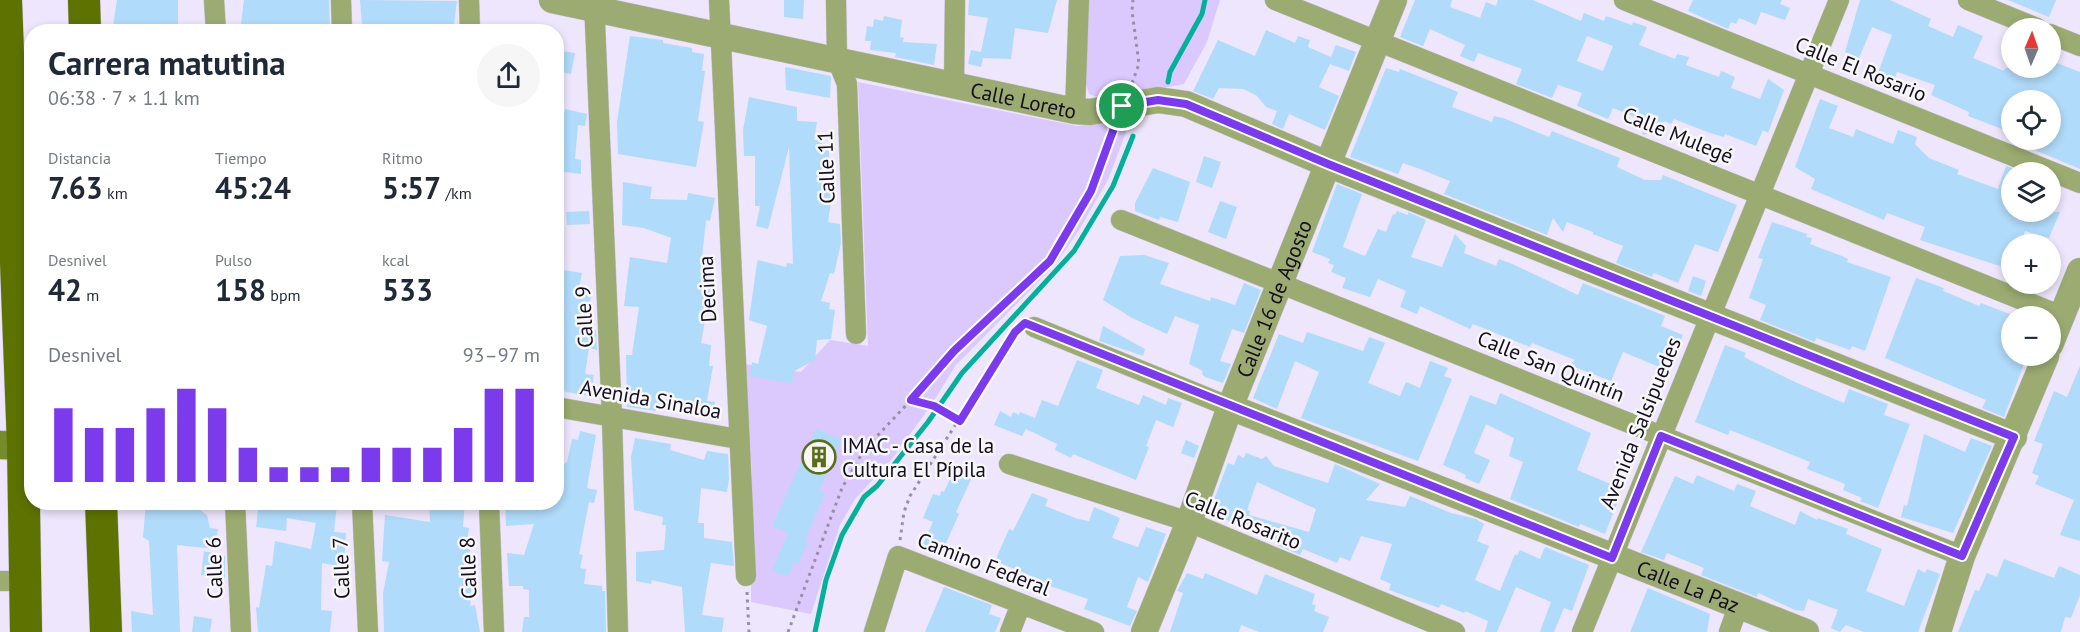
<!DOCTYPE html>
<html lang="es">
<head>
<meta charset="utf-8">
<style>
	:root { --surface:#fff; --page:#f6f6f7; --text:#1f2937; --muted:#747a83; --accent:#7c3aed }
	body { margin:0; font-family:"PT Sans",sans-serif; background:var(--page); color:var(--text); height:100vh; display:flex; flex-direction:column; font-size:22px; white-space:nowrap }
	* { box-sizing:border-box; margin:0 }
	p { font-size:20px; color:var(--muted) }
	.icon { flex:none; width:33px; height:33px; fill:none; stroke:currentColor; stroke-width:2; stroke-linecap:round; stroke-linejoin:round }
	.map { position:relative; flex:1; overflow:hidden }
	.side { position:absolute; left:24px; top:24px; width:540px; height:486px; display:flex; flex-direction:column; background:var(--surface); border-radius:24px; box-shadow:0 3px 9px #0003 }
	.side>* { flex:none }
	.needle { width:39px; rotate:2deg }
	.fabs { position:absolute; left:2001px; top:18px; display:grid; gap:12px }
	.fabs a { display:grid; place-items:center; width:60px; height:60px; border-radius:50%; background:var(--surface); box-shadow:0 3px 9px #0003; font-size:30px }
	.pin { position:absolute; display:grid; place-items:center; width:51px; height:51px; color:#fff; margin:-26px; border:3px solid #fff; border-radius:50%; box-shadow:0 2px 6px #0007 }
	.round { display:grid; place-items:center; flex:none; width:63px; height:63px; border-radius:32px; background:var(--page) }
	.head { display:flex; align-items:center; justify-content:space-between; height:102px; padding:0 24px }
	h1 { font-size:33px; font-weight:600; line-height:45px }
	.stats { display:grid; grid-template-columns:repeat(3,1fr); gap:9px; height:102px; padding:6px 24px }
	.stats div { display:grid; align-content:center }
	.stats b { font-size:30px; font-weight:600 }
	.stats small { font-size:16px; font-weight:400 }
	.stats p { font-size:16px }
	.chart { height:168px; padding:12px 24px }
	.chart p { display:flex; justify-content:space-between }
	.chart svg { width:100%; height:108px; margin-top:6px; stroke:var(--accent); stroke-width:6 }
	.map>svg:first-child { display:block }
</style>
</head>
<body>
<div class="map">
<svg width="2080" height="632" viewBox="0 0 2080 632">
	<rect width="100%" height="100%" fill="#ede6fc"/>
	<path fill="#dbc9fe" d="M1088,0h132l-13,42 -23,42 -81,15 -14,-5 -3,-11z
		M858,82l219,44 54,-7 -23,61 -29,50 -24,35 -99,100 -24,39 -40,55 -37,40 -15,26 -29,89 -60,-12 1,-130 -7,-108 56,8 29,-32 38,6z"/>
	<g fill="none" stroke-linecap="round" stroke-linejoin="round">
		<path stroke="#04af9b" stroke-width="5" d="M1168,82l2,-10 32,-58 3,-14
			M815,632l11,-52 16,-45 22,-38 13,-11 51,-64 34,-49 112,-122 39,-65 20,-50"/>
	</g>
	<path fill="#b1dbfa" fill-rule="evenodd" d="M117,0h61v32h-66z
		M244,0h85l1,32h-90z
		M360,0l97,1 -4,31h-48l-43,-8z
		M784,0h20l-1,19 -19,-2z
		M969,0h88l-9,33 -33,-5 -4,31 -28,-1 -2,9 -13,-3 3,-14 10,2 7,-34 -20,-3z
		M1415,0h37l-2,7 30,11 6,-16 10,4 2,-6h35l48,21 3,-8 20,8 2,-5 26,9 1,-3 14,5 -8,18 36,14 2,-5 12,3 -3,8 33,12 2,-6 14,6 -4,11 29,11 8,-20 16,11 -16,43 -5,-3 -7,16 -31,-12 -1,3 -14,-4 -36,-14 -3,5 -6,-3 -21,14 -2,-1 6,-12 -35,-14 -5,11 -31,-13 5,-13 -24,-8 -6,13 -36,-14 6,-15 -44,-16 -4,9 -14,-6 5,-11 -35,-16 -7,17 -23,-9zM1587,36l26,10 -10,25 -26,-10z
		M1693,0h89l-2,4 10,4 -5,12 -24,-8 -5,13 -17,-7 -3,6 -5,-2 -3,7 -40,-18z
		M1860,0h30l41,19 -3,7 25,11 5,-12 25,11 -10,22 31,13 1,-3h45l1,-7 29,11v97l-69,-29h39v-40h-38v33l-44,-17 1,-4 -38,-17 4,-10 -38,-13 -6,16 -16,-7 17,-46 -20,-8 -13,31 -14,-6z
		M2008,0h48l-7,17z
		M884,16l18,4 -2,17 4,1 -1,4 34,2 -3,21 -39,-8 1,-4 -26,-3 1,-9h-6l2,-15 6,1 1,-8 9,2z
		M1266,30l29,13 3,-7 12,4 -2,7 23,10 5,-12 20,7 -7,19 -19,-7 -11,23 20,9 -14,34 -36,-16 -6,15 -11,-5 5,-13 -11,-4 -10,-12 -13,-6 -24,-1 -6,11 -20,-8 25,-51 37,16z
		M630,36l33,4v3l29,5v4l12,2 -2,17h3l-7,50 6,1 -8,45 -78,-13 -1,-32z
		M556,50l19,3 -4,21 -15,-3z
		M785,67l46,9 -1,22 -44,-8z
		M1386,68l13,4 1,-3 58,23 -6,15 40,15 2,-6 9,2 46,19 3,-6 68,27 -3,9 28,13h16l2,-5 74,30 -19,47 -23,-8 -17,39 -24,-10 -2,4 -36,-14 7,-17 -30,-12v-2l-26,-10 -4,10 -10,-14 -6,17 -103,-41 6,-13 -30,-12 -17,-6 -5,11 -48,-17z
		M749,97l48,10v14l20,1 -3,18h8v8l7,1v13l-12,20h17l-6,40 12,2 1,19 -7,31 -4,-1 -9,28 9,2 -1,6 6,1 -4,29 -14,1 -2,20 -21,11 -2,13 -42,-8 2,-14 6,2 9,-38 -18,-6 8,-57 1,-3 28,7 1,-4 6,1 -4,-117 -21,82 -12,-3 4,-20h-5v-50h-11l-1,-26z
		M1820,99l18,7 -9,22 24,9 3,-8 37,15 5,-14 19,7 -2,7 14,14 30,12 -2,4 41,15 8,-23 6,2v44h48l-11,26 -24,-7 -4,13h-9v26l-92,-30 5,-13 -38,-14 -3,7 -73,-31 4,-10 -20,-12z
		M565,109l22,5 -2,12 -7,-1 -3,34 6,1v14l-25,-3v-49l6,1z
		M1204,156l17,6 -9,26 -16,-6z
		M1153,168l37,14 -12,40 -18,-5 -1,3 -24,-9v-8z
		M623,182l29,5 -2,12 37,1 1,-7 27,5 -5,23 -4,-1 -4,37 14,1 -15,85 10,2 -2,21h4l-6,35 8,1 -2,13 -19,-2v-3l-38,-1v2l-29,-4 -1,-52h6l7,-48 -15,-1 6,-49 37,6 4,-25 -27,-10 -22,-3z
		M1337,184l25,10 -19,53 22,9 13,-27 8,3 7,-18 2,1 2,-4 11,4v-3l18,8 -15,37 31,10 13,-33 11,12 -2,7 32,13 3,-7 11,4 68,32 5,-12 82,33 -4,10 22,9 -14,36 -46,-19 -12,29 -42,-16 6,-5 -43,-17 -2,4 -57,-23 -3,5 -50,-23 -3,8 -17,-7 6,-16 -28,-12 -8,18 -28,-9 4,-10 -15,-6 3,-7 -6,-2 2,-4 -18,-7z
		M1220,201l17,6 -11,32 -18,-7z
		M589,211l1,13 -23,1 -1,-13z
		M1772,222l35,12 -1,3 6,1 -2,6 32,12 6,3 -1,3 44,15 -26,74 -13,-5 -2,4 -34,-12 -1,4 -55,-22 6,-15 -17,-7 14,-39 -5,-1z
		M1144,255l25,8 -9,21 50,17 1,-4 24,8 9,-22 17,7 -17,43 -12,-4 -12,32 11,3 -8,19 -18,-6 -3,-3 1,-3 -14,-7 10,-39 -24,-9 -8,18 -35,-16 -29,-18 17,-44z
		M558,269l24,4 -3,14 12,1 -2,32h3l-1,10h5l1,20 -8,-2 -4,26 9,1 -4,21 -34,-6z
		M1693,276l13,5 -5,15 -13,-5z
		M1916,278l28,10 -1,3 36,15 2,-3 31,12v41h15l-23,61 -22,-9 4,-8 -101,-42z
		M1103,326l42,23 -2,7 -44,-15z
		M1307,332l56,19 6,-14 16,6 -17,40 32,13 6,-14 14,6 10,-27 18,7 -4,8 8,3 -34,82 -117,-43 18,-46 -24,-11 -18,48 -24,-11 26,-64 24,9z
		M1725,345l21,8 -2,4 53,26 47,20 5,-14 39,15 -4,11 26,9 -32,84 -18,-7 2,-3 -19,-8 2,-6 -38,-15 3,-7 -80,-32 -2,5 -33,-13z
		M1077,360l26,10 -7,18 43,17 4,-10 23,10 2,-7 14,5 -9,24 -17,-7 -10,26 3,1 -13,33 -63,-26 -2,4 -16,-8 2,-6 -31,-15 -4,7 -28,-11 6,-14 11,6 2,-5 6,3 1,-3 15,6 7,-18 16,6z
		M2080,366v175l-20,-6 14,-35 -39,-16 4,-8 -7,-3 11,-29 -9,-3 20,-50 13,6z
		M1500,393l91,40 -14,37 41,17 3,6 -16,41 -25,-10 -1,3 -69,-28 13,-37 -14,-6 5,-18 -28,-14 -12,29 16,7 -11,24 -14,-6 1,-3 -23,-10 27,-70 26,10z
		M816,429l26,11 -23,51 6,2 -20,48 3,1 -10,22 -4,-2 -6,15 -16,-7 16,-37 -16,-7z
		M580,431l16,4 -9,53 10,2 -3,13 -5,-1 -10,52 4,1 -3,13 6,1 -2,15 18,2v5h3l1,41h-84l2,-15h5v-27l-6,-1v-3h-14l-2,-33 17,2 10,-31 -28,2 -1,-24 51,2 6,-39 5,-3 5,-23 6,1z
		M1924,434l41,18 6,-14 21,8 -39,87 -52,-16 3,-12 3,1z
		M635,438l36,6 -1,6 34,10 3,-9 21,3 1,25 -2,13 -26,-4 -3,35h6v15l28,4 2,24 -23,-3 -9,52 22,3 -2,14h-37l-3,-45 -30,-7 -1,4 -15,-3v-29l28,-2 2,-25h-4l1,-8 -29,-7 -3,-53z
		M1186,440l13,6 -5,12 -13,-5z
		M1246,453l16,6 4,-3 8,10 54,17 7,-19 45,20 -14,16 39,7 5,-11 41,17 25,6 8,5 -7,17 12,5 -14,34 25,11 15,-37 2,2 3,-6 20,9 5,-12 44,18 -17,46 -8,-3 -10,24h-14l11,-30 -35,-15 -19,45h-12l3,-11 -23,-10 -1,2 -23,-9 -2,4 -50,-18 2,-6 -11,-5 12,-35 -31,-8 -11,25 -10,-4 -3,6 -34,-14 -3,6 -23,-10 2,-4 -67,-27 -2,-4 18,-47 6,2 4,-10 6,3zM1257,482l59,27 -7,23 -60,-17 1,-4 -3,-1z
		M955,468l18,7 -17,37 3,2 -17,38 -19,-8 10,-22 -10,-4 10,-24 7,2 1,-5 3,1z
		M1697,475l37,16 3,-7 19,7 -6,15 45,19 5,-14 17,9 1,-2 30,11 -2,5 36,15 -16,42 38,15 14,-37 7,4 2,-4 13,5 -22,58h-54l-18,-7 -6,7 -9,-4 7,-18 -30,-11 -4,12 -9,-1 -37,-17 -1,4 -56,-22 3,-7 -37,-15 -3,7 -23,-8 34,-76 18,8z
		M1032,493l16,6 -3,7 33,13 11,2 5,-14 26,11 -8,20 26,9 8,-20 20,7 -18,48 -10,-5 -11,30 10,4 -7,15 -46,-17 4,-10 -38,-13 -9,-6 -46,-19 14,-32 4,2z
		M146,502h44l17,13 3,13 8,1 -3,20 -38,-4 3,87h-48l-1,-21 22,4 -4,-74 -6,-4z
		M259,502l78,2 -3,28 12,1 -2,34 -22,-4 -1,47 11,1 -2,21h-72l-2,-25 3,1 7,-43 6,1 3,-25 36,8 5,-26 -29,-5 -1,13 -30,-4z
		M429,502h36l-2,25 6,1 -2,13 4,3 -4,28 6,-3 -3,37 5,-1 5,27h-96l-1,-39 6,-31 -7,-1 3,-46 45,7z
		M204,551l21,5v23l-24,-4z
		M2004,559l50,19 5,-12 21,9v20l-9,23 -6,-1 -4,15h-103l17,-42 4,1 8,-18 10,4z
		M1187,573l16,6 2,-6 52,22 8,-21 50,20 -3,10 4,1 -2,6 15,6 -6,15h-64l-18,-7 -2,7h-69l13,-39 -6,-2z
		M944,587l48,18 -3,9 12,4 -6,14h-70z
		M1648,588l62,26 -3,18h-77z
		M194,616l18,3 -2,13h-18z"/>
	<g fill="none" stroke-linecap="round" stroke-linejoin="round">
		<defs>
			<path id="minor" d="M214,0l2,32
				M341,0l1,32
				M469,0l1,32
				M594,0l18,418 6,214
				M719,0l27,576
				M836,0l1,59 10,25 9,250
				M1275,0l787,316
				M1624,0l456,183
				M1968,0l69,28
				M2050,34l30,12
				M954,85l1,-85
				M1075,111l4,-111
				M1121,220l841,336
				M1034,327l196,80
				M556,407l182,32
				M1009,464l180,58 266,110
				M235,502l6,130
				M362,502l6,130
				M489,502l5,130
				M0,581h25
				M874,632l24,-76 196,76
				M1010,632l11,-28
				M1582,632l257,-632
				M1729,632l9,-25"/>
			<g id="tertiary">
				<path id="s1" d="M552,0l523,111 15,1 68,-12 28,4 141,60 687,273"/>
				<path d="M2050,345l30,-74"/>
				<path id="s2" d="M1230,407l576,225"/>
				<path id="s3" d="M1144,632l45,-110 41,-115 164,-407"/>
				<path d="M1938,632l24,-76 84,-200"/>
			</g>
			<path id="secondary" d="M0,445l23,1"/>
			<path id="primary" d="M6,0l17,446 3,186
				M84,0l1,32
				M101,502l5,130"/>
		</defs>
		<use href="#minor" stroke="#cac3d9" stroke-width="21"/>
		<use href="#tertiary" stroke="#cac3d9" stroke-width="27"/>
		<use href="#secondary" stroke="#cac3d9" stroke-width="30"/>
		<use href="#primary" stroke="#cac3d9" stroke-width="33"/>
		<path stroke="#9790a4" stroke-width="3" stroke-dasharray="3 4.5" stroke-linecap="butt" d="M1132,83l7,-19 -7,-53 1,-11
			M960,421l-26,-15 -23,-6 18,-24 25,-25 96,-90 41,-70 22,-63
			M900,540l4,-28 6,-16 106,-166
			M747,592l2,40
			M788,632l54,-144 22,-38 47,-50"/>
		<use href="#minor" stroke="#9bab71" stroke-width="20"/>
		<use href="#tertiary" stroke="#9bab71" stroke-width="26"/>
		<use href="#secondary" stroke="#768b2b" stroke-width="28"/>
		<use href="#primary" stroke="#5e7202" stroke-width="32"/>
	</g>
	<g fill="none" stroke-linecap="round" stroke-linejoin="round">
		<defs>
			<path id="route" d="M1158,100l28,4 142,60 686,273 -52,119 -301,-120 -49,122 -587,-235 -10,9 -55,89 -26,-15 -23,-6 43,-49 96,-90 41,-70 31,-85z"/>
		</defs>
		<use href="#route" stroke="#fff" stroke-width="12"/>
		<use href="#route" stroke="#7c3aed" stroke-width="8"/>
	</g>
	<defs>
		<symbol id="building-ring" viewBox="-11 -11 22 22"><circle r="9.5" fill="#f7f7f7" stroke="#5c6e1b" stroke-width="1.5"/><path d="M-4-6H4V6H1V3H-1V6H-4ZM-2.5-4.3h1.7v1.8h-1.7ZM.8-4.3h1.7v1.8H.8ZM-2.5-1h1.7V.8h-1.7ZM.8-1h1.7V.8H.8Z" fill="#5c6e1b"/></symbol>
	</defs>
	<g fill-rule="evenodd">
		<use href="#building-ring" x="800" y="438" width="38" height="38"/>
	</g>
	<g text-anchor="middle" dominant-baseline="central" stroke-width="5" stroke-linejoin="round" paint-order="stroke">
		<g font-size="21" fill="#140d1f" stroke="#f7f7f7">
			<text transform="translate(1861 69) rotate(22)">Calle El Rosario</text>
			<text stroke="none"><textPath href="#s1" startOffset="482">Calle Loreto</textPath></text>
			<text transform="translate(1678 135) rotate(22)">Calle Mulegé</text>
			<text transform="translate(826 167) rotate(-92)">Calle 11</text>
			<text transform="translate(707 289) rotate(-93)">Decima</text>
			<text stroke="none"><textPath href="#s3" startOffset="358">Calle 16 de Agosto</textPath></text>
			<text transform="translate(584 317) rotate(-93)">Calle 9</text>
			<text transform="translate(1551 366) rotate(22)">Calle San Quintín</text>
			<text transform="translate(651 399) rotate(10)">Avenida Sinaloa</text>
			<text transform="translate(1640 423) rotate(-68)">Avenida Salsipuedes</text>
			<text transform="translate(1243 520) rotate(22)">Calle Rosarito</text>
			<text transform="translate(984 564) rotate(21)">Camino Federal</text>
			<text transform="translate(214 568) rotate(-92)">Calle 6</text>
			<text transform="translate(341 568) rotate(-92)">Calle 7</text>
			<text transform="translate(468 568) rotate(-92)">Calle 8</text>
			<text stroke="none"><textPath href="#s2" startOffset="492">Calle La Paz</textPath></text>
		</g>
		<g font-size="21" fill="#140d1f" stroke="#f7f7f7" text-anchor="start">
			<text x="842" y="445">IMAC - Casa de la<tspan x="842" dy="24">Cultura El Pípila</tspan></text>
		</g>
	</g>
</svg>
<div class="fabs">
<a><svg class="needle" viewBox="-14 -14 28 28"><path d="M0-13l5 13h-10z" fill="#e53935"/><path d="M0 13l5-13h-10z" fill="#747a83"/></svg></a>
<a><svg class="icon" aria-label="locate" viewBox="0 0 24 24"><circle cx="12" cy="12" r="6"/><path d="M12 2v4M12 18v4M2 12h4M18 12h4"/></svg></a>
<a><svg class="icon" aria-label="layers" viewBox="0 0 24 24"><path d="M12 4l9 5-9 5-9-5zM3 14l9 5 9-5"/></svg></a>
<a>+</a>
<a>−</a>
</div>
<div class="pin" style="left:1122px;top:106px;background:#1e9e55"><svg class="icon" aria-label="arrive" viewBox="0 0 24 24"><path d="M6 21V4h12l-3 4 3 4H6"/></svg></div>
<section class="side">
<div class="head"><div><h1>Carrera matutina</h1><p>06:38 · 7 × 1.1 km</p></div><a class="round"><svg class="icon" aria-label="share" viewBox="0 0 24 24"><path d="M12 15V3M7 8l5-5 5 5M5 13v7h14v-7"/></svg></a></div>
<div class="stats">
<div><p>Distancia</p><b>7.63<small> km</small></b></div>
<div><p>Tiempo</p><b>45:24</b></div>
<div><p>Ritmo</p><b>5:57<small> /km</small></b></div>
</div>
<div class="stats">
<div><p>Desnivel</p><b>42<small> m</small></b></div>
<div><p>Pulso</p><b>158<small> bpm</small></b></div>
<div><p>kcal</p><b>533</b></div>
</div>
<div class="chart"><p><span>Desnivel</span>93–97 m</p>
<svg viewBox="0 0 160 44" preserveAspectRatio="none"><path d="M5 44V14M15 44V22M25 44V22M35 44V14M45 44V6M55 44V14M65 44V30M75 44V38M85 44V38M95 44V38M105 44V30M115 44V30M125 44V30M135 44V22M145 44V6M155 44V6"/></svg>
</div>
</section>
</div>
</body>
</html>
